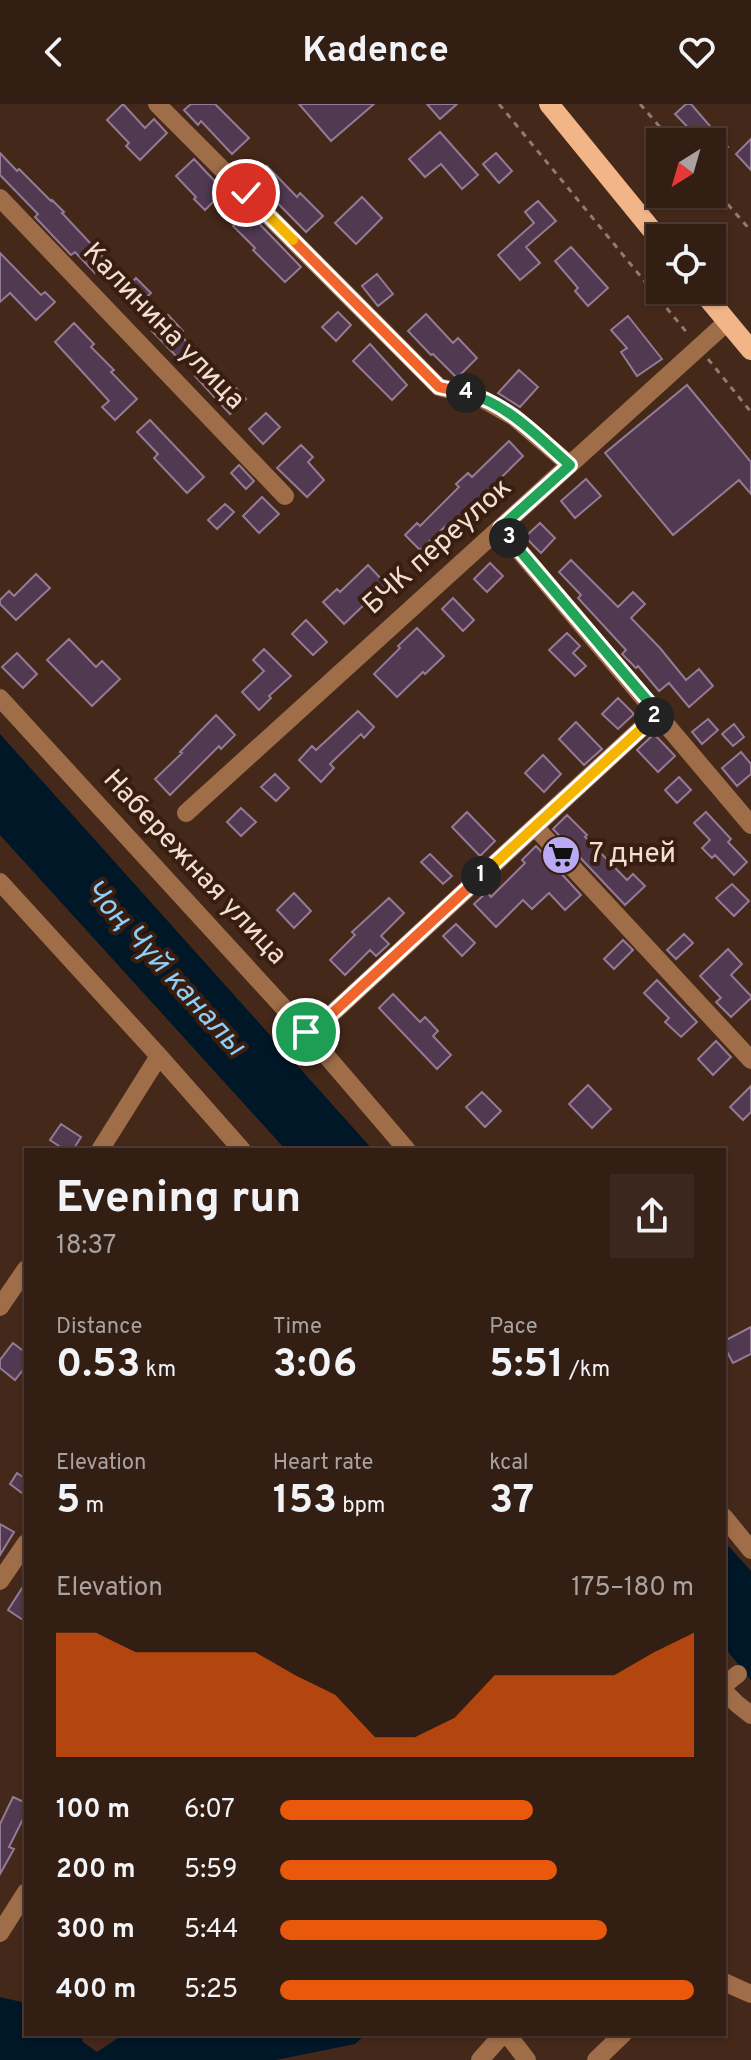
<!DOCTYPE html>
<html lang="en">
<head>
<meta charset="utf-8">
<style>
	:root { --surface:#331e14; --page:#3b271d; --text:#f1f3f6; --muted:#a9a2a0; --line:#4e3c34; --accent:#ea580c }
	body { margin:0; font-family:Overpass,sans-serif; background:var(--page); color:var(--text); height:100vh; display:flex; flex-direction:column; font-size:30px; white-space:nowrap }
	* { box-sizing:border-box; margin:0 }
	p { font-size:26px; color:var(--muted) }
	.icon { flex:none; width:44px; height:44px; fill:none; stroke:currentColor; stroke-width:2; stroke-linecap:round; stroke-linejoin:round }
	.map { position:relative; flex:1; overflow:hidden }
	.drawer { position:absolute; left:24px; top:1044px; width:702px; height:888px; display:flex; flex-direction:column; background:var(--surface); border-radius:0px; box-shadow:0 2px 6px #0004,0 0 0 2px var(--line) }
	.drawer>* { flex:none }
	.needle { width:52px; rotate:217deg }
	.buttons { position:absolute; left:646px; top:24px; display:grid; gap:16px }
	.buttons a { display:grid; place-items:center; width:80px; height:80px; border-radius:0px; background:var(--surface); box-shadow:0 2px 6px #0004,0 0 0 2px var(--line); font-size:40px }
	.pin { position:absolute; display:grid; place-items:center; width:68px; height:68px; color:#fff; margin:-34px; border:4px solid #fff; border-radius:50%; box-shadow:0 2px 8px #0007 }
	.km { position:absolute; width:40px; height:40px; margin:-20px; border-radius:50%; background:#222; color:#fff; font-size:22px; line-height:40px; text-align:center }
	.round { display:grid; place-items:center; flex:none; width:84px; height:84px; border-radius:0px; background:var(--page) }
	.overview { display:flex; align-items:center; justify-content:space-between; height:136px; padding:0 32px }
	h1 { font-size:44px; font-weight:700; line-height:60px }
	.stats { display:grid; grid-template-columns:repeat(3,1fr); gap:12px; height:136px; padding:8px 32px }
	.stats div { display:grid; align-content:center }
	.stats b { font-size:40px; font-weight:700 }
	.stats small { font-size:22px; font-weight:400 }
	.stats p { font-size:22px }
	.chart { height:224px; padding:16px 32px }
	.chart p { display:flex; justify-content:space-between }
	.chart svg { width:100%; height:144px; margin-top:8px; fill:var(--accent); opacity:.7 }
	ul { padding:0 32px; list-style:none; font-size:26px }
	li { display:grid; grid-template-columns:128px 96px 1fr; align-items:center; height:60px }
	li i { height:20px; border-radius:10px; background:var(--accent) }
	header { display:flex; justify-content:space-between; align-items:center; height:104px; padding:0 32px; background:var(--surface); font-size:36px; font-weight:700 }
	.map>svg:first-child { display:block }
</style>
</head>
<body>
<header><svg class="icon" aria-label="back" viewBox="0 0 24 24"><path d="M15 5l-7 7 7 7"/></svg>Kadence<svg class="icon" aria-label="heart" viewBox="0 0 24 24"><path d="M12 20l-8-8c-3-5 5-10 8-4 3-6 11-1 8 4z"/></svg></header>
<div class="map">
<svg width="751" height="1956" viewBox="0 0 751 1956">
	<rect width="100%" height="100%" fill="#44281a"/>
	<path fill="#001727" d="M0,630l373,416h-87l-286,-315z
		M724,1437l27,30v109l-27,-33z
		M0,1893l26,6v31h54l3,8 14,10 27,-18h242l-11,10 -79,16h-276z"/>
	<path fill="#503951" stroke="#947a94" stroke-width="2" d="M123,0l22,24 9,-9 13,14 -27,27 -14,-14 3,-3 -22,-23z
		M191,0h24l34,34 -17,16 -31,-33 -3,4 -14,-15z
		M299,0h75l-43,37z
		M427,0h30l-17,15z
		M686,0h5l37,43 -16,15v-20h-10l-27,-28z
		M440,28l38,43 -16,14 -21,-25 -16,13 -16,-18z
		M751,35v31l-15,-16z
		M0,49l17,18 2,-2 32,32 1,-1 12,12 -2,1 45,48 -12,12 -20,-21 -4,3 -36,-38 3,-3 -38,-39z
		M496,49l16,18 -13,12 -16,-19z
		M194,55l30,32 -19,19 -11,-11 2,-2 -20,-21z
		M267,62l30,31 3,-4 23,23 -17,16 -52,-53z
		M362,93l20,21 -26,26 -21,-21z
		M538,97l18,20 -30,26 14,16 -20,17 -22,-25 36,-32 -9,-11z
		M248,108l53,55 -16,15 -32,-32 2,-2 -22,-22z
		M571,143l37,41 -20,18 -13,-15 3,-3 -23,-27z
		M0,149l41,42 4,-3 10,10 -19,18 -26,-27 -10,9z
		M377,170l16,20 -15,12 -16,-20z
		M136,174l15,15 -16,15 -14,-15z
		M338,208l13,13 -15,16 -14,-14z
		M426,210l27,29 5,-5 19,20 -20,20 -24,-24 -2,1 -23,-24z
		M168,211l15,16 -4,3 13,13 -13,12 -27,-28z
		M628,212l34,43 -25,17 -16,-24 6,-4 -16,-18z
		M74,219l20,21 -3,3 23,23 -3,2 26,27 -22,21 -13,-13 7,-6 -54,-59z
		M370,240l37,41 -15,15 -39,-39z
		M205,262l26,26 5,-4 10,11 -16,15 -35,-38z
		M519,266l19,17 -18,20 -22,-14z
		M687,281l64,77v32l-12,-14 -66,55 -68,-82z
		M266,309l14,14 -17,17 -14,-15z
		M150,316l54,57 -17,16 -33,-35 4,-4 -21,-22z
		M509,337l14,15 -59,58 2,2 -12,12 -5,-5 -29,27 -15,-15 12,-12 3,3 39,-39 -3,-3 12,-11 4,4z
		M301,341l12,12 -5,5 16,18 -17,17 -30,-29z
		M239,361l15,16 -8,8 -15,-16z
		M586,375l15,17 -26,22 -14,-17z
		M262,393l17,17 -20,19 -16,-17z
		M225,400l9,8 -17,17 -9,-9z
		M540,419l15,15 -14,15 -16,-16z
		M571,456l47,47 15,-15 12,12 -14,14 29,30 26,32 13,-11 14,17 -24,21 -20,-24 -10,8 -21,-25 -2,2 -14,-14 4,-4 -48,-52 3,-3 -22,-23z
		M490,459l13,13 -16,16 -13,-13z
		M368,461l20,21 -18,17 -2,-2 -24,23 -21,-22 14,-13 3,3z
		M36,470l14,14 -34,32 -16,-16v-4l9,-9 5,5z
		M453,494l21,22 -11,11 -21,-22z
		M306,516l21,22 -14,13 -21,-21z
		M417,524l27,28 -19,18 -2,-2 -26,25 -23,-23 26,-26 -2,-2z
		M567,529l13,13 -7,7 13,13 -11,10 -26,-26z
		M69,535l27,28 6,-6 18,18 -28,27 -45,-46z
		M264,545l27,27 -22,20 2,2 -12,12 -17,-18 22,-21 -11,-11z
		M17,549l20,21 -14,14 -21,-21z
		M618,594l16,16 -16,15 -16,-15z
		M358,607l16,16 -10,11 -3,-4 -31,30 4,4 -13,14 -22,-22 13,-14 4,4z
		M216,611l19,20 -14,14 -2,-3 -49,49 -15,-16 27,-26 -2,-1z
		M708,615l10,11 -16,14 -10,-12z
		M576,618l26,27 -18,16 -25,-26z
		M734,620l10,13 -11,9 -11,-12z
		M654,630l21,22 -17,16 -21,-22z
		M741,648l10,12v10l-14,12 -15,-18z
		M543,651l18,19 -17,18 -19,-19z
		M275,670l14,14 -13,13 -15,-14z
		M679,673l12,13 -14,13 -12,-13z
		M241,704l15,14 -15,14 -14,-14z
		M467,708l28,29 -15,15 -28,-29z
		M706,708l25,27 -3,3 19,20 -13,13 -19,-20 -3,3 -10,-10 8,-8 -16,-17z
		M567,711l20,20 -2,2 42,43 6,-6 12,12 -20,19 -72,-76z
		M536,742l45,49 -16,15 -16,-17 -17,16 -9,-9 -27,27 -22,-23 13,-12 4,5 34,-34 -3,-3z
		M430,750l22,22 -9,8 -22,-22z
		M732,780l17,17 -15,15 -18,-18z
		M294,789l17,18 -17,17 -17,-18z
		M389,794l15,15 -23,23 8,8 -13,12 -6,-6 -25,25 -15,-15 25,-25 -3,-3z
		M456,820l19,19 -13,13 -19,-20z
		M684,830l9,9 -17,16 -9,-9z
		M623,836l10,10 -19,19 -10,-10z
		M728,845l14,15 -11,11 20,21v2l-20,19 -15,-15 5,-4 -21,-22z
		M657,876l40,42 -16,15 -16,-15 4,-4 -25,-25z
		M393,890l27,28 5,-5 13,14 -5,5 18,19 -14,14 -58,-61z
		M716,937l15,16 -18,18 -15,-16z
		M588,981l23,24 -19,19 -23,-24z
		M751,982v26l-8,8 -13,-13z
		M482,988l19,19 -16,16 -19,-20z
		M61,1020l20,13 -8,13h-8l-15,-10z
		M751,1223v27l-18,9 -9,-17v-5z
		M13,1239l13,10v13l-11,14 -15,-12v-8z
		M17,1369l9,6v17l-16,-12z
		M0,1420l14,8 -14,23z
		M26,1478v40l-18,-12z
		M13,1693l13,6v10l-17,34 5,2 -14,25v-50z"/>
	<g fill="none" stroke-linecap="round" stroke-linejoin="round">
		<path stroke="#927a6e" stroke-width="3" stroke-dasharray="6 6" stroke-linecap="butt" d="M499,0l189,230
			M640,0l33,38
			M712,82l39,45
			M708,255l43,53"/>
		<path stroke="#9f6d48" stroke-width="18" d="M157,0l282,283 40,10 35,20 56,48
			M0,94l285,298
			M500,424l251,297
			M0,594l306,334 101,118
			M186,709l541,-491
			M535,723l216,233
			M0,778l159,174 83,94
			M306,928l19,-12 333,-307
			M100,1046l59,-94
			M0,1203l26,-38
			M724,1413l27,33
			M0,1477l26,-38
			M724,1581l14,-11
			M724,1587l13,13 14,11
			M0,1829l26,-41
			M724,1878l27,12
			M507,1930l20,26
			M480,1956l23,-26
			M596,1956l27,-26"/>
		<path stroke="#f2b588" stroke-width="20" d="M549,0l111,136
			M701,186l50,60"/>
	</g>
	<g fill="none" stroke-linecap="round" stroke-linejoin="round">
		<defs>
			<path id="split-1" d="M306,928l19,-12 156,-144"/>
			<path id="split-2" d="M481,772l173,-159"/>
			<path id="split-3" d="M509,434l149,175 -4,4"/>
			<path id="split-4" d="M466,289c41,10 73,45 104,72l-70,63 9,10"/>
			<path id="split-5" d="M293,136l146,147 27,6"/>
			<path id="split-6" d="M246,89l47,47"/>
		</defs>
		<use href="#split-1" stroke="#fff" stroke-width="16"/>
		<use href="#split-2" stroke="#fff" stroke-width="16"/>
		<use href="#split-3" stroke="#fff" stroke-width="16"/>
		<use href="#split-4" stroke="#fff" stroke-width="16"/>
		<use href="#split-5" stroke="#fff" stroke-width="16"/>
		<use href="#split-6" stroke="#fff" stroke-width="16"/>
		<use href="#split-1" stroke="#f0652b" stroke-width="10"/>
		<use href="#split-2" stroke="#f5b400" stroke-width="10"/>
		<use href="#split-3" stroke="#22a559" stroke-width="10"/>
		<use href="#split-4" stroke="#22a559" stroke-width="10"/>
		<use href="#split-5" stroke="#f0652b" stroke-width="10"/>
		<use href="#split-6" stroke="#f5b400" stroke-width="10"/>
	</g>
	<defs>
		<symbol id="supermarket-disc" viewBox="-11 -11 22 22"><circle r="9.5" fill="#baaaf6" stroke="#391e10"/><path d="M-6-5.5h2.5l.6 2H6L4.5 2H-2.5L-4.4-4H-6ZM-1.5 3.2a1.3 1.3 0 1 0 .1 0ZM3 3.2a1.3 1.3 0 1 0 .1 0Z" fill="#111"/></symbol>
	</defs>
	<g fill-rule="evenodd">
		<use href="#supermarket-disc" x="539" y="729" width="44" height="44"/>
	</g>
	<g text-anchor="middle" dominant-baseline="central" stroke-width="8" stroke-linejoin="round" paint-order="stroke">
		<g font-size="28" fill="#f1ded5" stroke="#391e10">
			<text transform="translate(163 223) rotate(46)">Калинина улица</text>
			<text transform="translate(438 443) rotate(-42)">БЧК переулок</text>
			<text transform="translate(194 764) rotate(47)">Набережная улица</text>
		</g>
		<g font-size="28" fill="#f1ded5" stroke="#391e10" text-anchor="start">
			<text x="589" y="751">7 дней</text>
		</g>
		<g font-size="30" font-style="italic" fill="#8ccffb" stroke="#391e10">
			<text transform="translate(164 865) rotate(48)">Чоң Чүй каналы</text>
		</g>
	</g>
</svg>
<div class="buttons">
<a><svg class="needle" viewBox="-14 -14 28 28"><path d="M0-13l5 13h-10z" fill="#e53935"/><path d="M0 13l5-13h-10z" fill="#a9a2a0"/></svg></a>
<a><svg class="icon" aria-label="locate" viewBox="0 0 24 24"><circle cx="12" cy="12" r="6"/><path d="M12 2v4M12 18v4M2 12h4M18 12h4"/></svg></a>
</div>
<div class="pin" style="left:306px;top:928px;background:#1e9e55"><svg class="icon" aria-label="arrive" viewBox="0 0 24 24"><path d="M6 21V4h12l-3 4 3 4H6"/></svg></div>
<div class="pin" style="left:246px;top:89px;background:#d93025"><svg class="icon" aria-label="check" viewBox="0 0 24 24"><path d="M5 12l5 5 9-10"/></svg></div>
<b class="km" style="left:481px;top:772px">1</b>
<b class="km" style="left:654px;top:613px">2</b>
<b class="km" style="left:509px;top:434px">3</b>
<b class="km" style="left:466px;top:289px">4</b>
<section class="drawer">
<div class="overview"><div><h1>Evening run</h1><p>18:37</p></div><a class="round"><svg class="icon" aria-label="share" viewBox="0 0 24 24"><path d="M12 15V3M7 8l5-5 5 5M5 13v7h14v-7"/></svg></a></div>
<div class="stats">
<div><p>Distance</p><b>0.53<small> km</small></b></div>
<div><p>Time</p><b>3:06</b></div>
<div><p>Pace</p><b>5:51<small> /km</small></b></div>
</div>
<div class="stats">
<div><p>Elevation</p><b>5<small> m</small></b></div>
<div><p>Heart rate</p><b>153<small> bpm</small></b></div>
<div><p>kcal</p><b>37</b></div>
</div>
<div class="chart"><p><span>Elevation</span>175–180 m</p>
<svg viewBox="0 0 160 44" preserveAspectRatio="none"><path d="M0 44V6L10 6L20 12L30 12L40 12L50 12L60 19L70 25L80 38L90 38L100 32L110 19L120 19L130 19L140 19L150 12L160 6V44z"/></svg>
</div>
<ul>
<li><b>100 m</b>6:07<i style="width:61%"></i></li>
<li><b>200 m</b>5:59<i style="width:67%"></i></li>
<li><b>300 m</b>5:44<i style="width:79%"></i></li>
<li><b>400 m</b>5:25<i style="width:100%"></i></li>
</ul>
</section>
</div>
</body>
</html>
